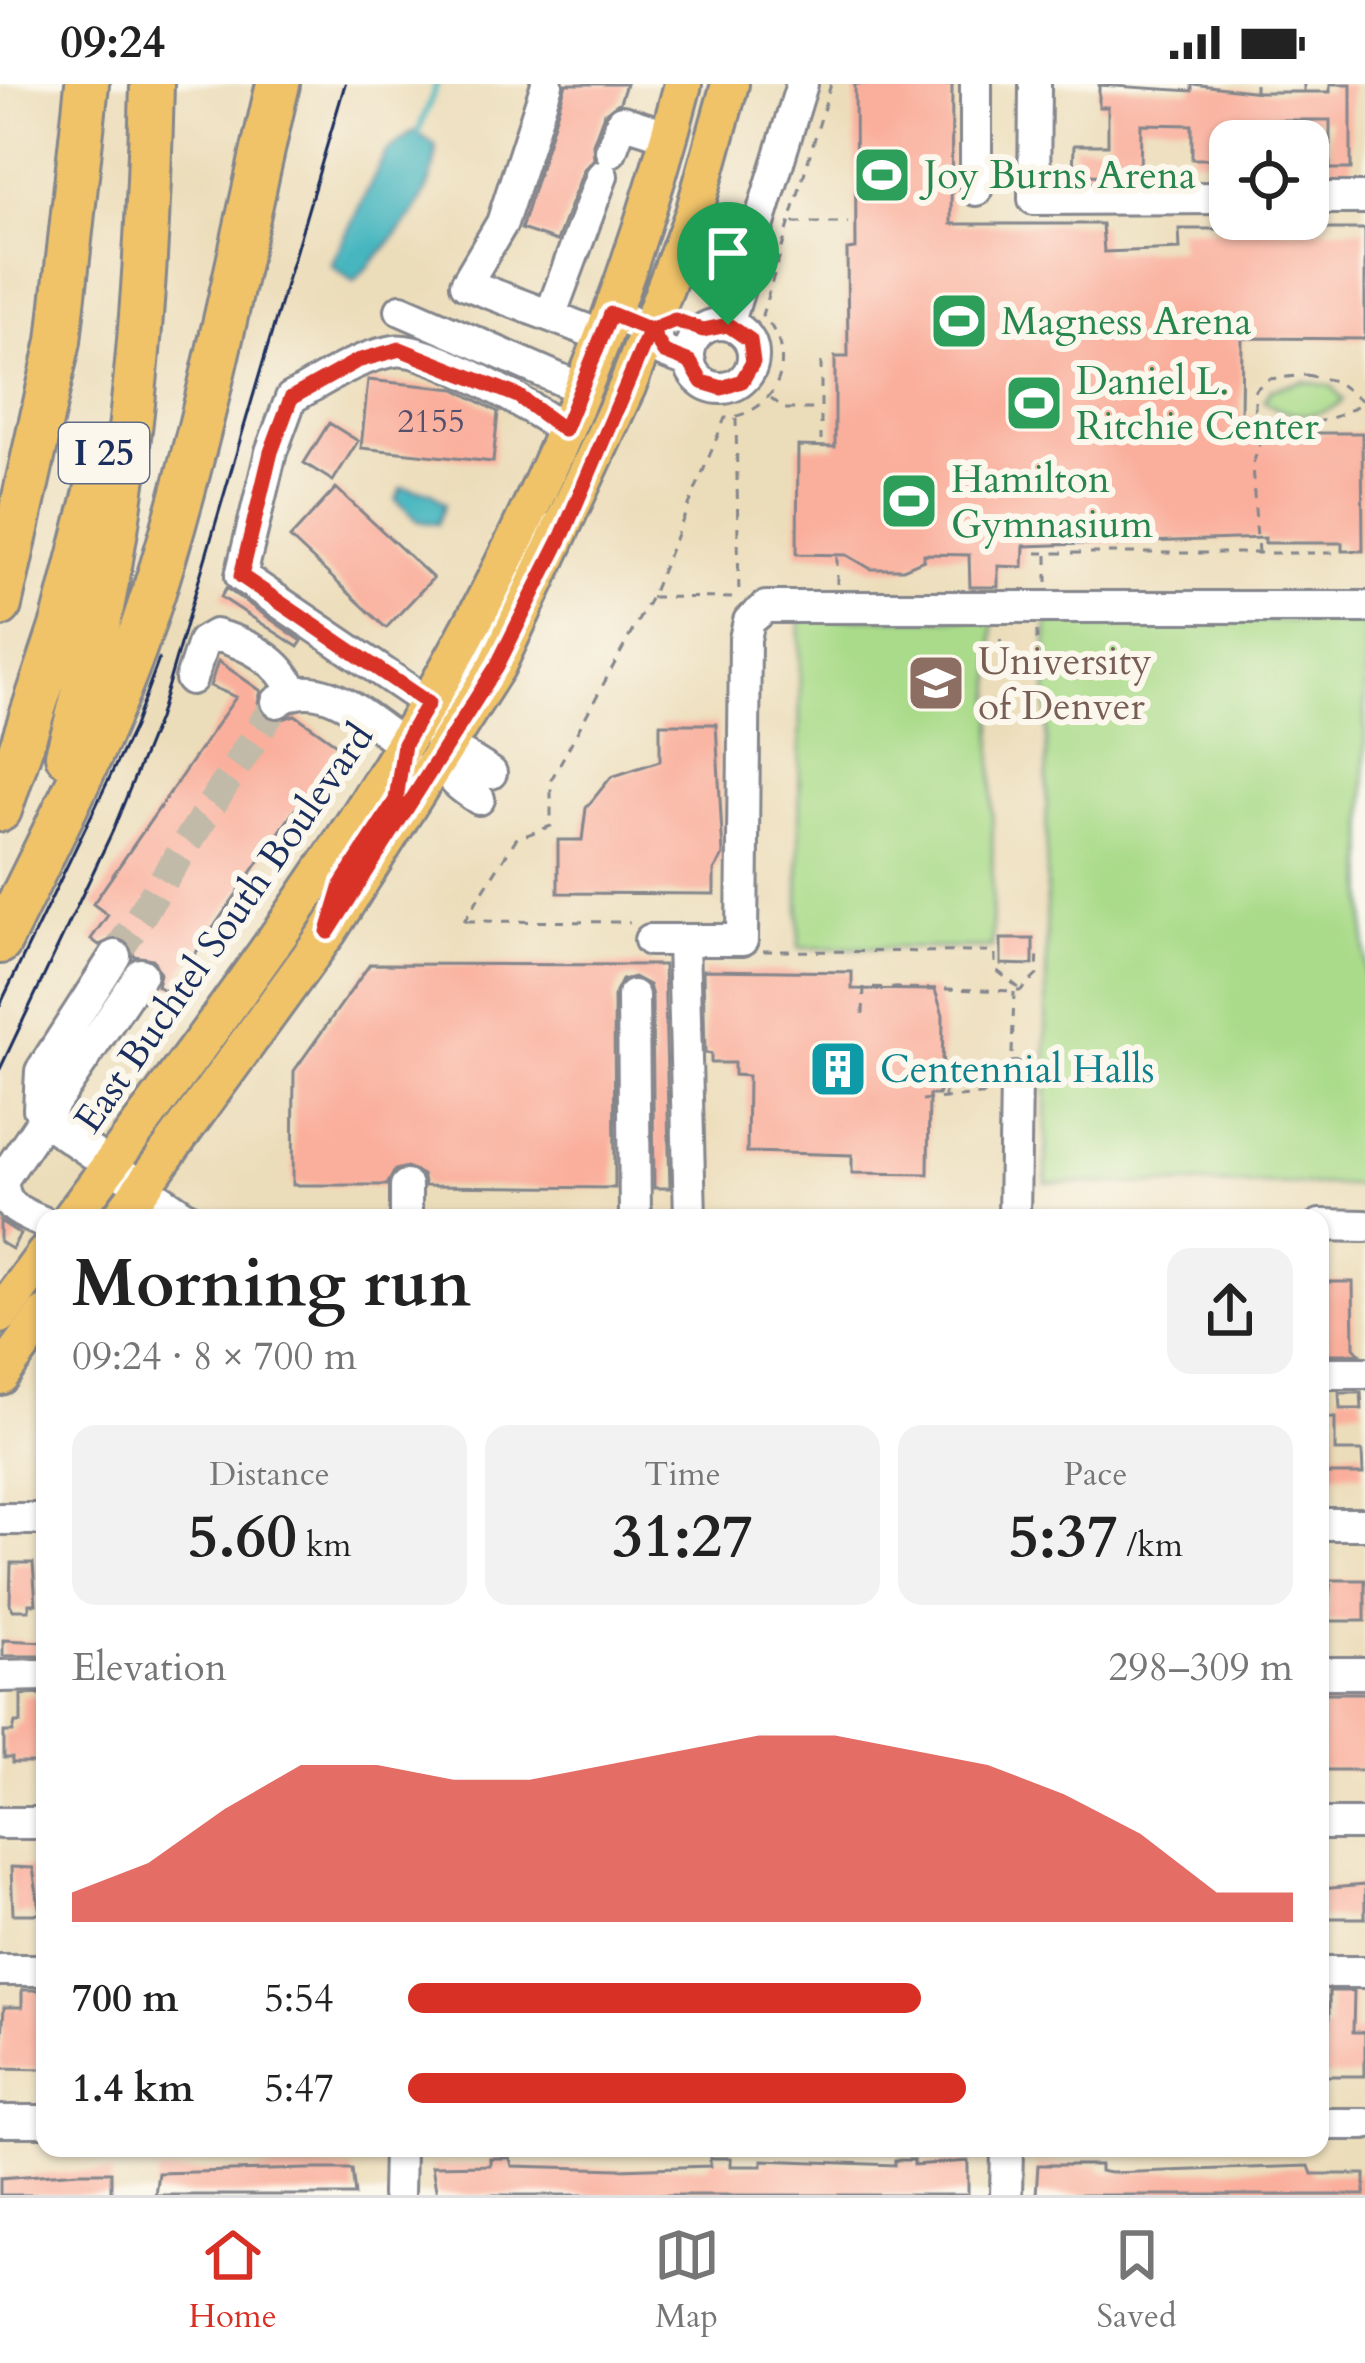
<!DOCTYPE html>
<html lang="en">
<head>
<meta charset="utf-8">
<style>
	:root { --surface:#fff; --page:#f2f2f2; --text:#222; --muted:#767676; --line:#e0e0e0; --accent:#d93025 }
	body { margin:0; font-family:Cardo,serif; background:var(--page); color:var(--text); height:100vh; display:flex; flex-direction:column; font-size:45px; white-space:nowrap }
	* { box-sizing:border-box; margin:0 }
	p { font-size:39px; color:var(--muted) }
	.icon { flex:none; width:66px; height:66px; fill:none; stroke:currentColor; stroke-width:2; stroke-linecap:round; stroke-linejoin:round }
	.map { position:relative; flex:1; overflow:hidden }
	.sheet { position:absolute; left:36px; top:1125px; width:1293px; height:948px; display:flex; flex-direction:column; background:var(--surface); border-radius:24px; box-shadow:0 3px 9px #0004 }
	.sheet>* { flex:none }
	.controls { position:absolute; left:1209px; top:36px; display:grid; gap:24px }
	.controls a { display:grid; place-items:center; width:120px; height:120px; border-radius:24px; background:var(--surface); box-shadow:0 3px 9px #0004; font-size:60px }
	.pin { position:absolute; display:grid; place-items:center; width:102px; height:102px; color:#fff; margin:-123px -51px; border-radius:50% 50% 50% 0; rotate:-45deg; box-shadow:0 0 12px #0007 }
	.pin .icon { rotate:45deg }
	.round { display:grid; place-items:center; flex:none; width:126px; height:126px; border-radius:24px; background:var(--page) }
	.headline { display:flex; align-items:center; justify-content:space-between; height:204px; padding:0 36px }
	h1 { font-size:66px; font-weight:600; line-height:90px }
	.metrics { display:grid; grid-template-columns:repeat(3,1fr); gap:18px; height:204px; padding:12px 36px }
	.metrics div { display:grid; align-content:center; border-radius:24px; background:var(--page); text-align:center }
	.metrics b { font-size:60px; font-weight:600 }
	.metrics small { font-size:33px; font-weight:400 }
	.metrics p { font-size:33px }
	.chart { height:336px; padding:24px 36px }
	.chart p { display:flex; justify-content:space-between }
	.chart svg { width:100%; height:216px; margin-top:12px; fill:var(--accent); opacity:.7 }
	ul { padding:0 36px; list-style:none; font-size:39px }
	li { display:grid; grid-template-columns:192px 144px 1fr; align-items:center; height:90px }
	li i { height:30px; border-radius:15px; background:var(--accent) }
	.status { display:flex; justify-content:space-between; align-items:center; height:84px; padding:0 60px; background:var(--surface); direction:ltr }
	.status svg { height:33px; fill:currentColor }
	.tabs { display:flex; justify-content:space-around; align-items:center; height:168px; border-top:3px solid var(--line); background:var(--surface); font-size:33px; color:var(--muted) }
	.tabs a { display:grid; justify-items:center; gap:6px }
	.tabs .active { color:var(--accent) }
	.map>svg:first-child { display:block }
</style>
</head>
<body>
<div class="status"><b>09:24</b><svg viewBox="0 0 49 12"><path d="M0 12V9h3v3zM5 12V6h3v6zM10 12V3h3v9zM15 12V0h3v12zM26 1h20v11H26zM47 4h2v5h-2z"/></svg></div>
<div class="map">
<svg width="1365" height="2111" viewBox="0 0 1365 2111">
	<rect width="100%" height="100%" fill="#fbf7ec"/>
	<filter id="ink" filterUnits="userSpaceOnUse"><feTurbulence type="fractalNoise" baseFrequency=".00833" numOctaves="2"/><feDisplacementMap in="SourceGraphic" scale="24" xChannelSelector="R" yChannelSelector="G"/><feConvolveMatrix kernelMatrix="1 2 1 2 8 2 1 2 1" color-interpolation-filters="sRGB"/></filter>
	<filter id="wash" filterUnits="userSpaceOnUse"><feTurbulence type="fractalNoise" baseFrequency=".004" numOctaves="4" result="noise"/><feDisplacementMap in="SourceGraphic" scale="48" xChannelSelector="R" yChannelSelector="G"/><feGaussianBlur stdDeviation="2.7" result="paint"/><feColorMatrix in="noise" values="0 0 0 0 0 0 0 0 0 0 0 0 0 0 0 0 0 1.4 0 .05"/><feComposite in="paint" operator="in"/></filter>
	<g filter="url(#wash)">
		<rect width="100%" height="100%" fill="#ecddba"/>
		<path fill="#aadb8a" stroke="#628574" stroke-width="3" d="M1304,297l29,6 10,13c-22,20 -55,18 -79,1l7,-12z
			M800,534l193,1 -1,329h-193z
			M1047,537h318v564l-319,-2z"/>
		<path fill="#47b6bf" stroke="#31728e" stroke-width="3" d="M414,47l21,14c5,53 -49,101 -81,137l-23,-17 55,-113z
			M402,404l29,4 14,12 -8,20 -19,-3 -22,-21z"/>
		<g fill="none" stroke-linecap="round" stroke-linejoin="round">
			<path stroke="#47b6bf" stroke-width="6" d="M416,53l21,-53"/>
		</g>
		<g id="blocks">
			<path fill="#faaf9c" d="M566,0h60l-6,18 -16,12 -11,30 1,15 -10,10 -27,72 -36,-12z
				M855,0h97l-1,140h151l2,28 76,-3 -1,-20h186v110l-123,-1 -1,78 13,1v16h108l1,118h-21v-8h-77v-5l-241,8 -1,21 -25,-1v21h-28l-1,-32 -45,-1v6l-21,9h-32l-24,-14 -50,-1 1,-108 37,1v-90h13l-1,-107 9,-1z
				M1192,0l67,8h71v-8h21v85h-21v-49h-70v4l-37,1v34h-31v-34l-51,-1 -1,52 -67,-1 1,-30h34v-38h-9v-22l93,6z
				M368,296l87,9 43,23 -5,50 -132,-14z
				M329,339l29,18 -25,40 -29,-18z
				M336,404l97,90 -47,50 -96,-90z
				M226,504l76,53 -4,6 -77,-50z
				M218,577l43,30 -3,11 8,16 11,3 18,-6 44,31 -171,247 -11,-7 3,-12 -7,-15 -19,-3 -2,-10 -15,-9 -18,8 -8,-6 17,-24 -15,-11 143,-207 -26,-11z
				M660,640h56l7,131 -9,16v23l-156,-1v-53h24l4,-32 25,-31 49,-16z
				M1001,855h32v26l-32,-1z
				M370,880l294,1 6,223h-16l-2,-192 -3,-11 -15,-8 -12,3 -8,16 1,192 -190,-2 -3,-11 -15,-8 -12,3 -8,15h-94l1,-114z
				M703,886l149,2v17l83,1 8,25 -1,69 -4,11h-9l-1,79 -76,-1v-18l-105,-3 1,-76 -14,-1v-12h-23v-9l-6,-1z
				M0,1137l20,13 -8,15 -12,-7z
				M1320,1198h33l1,65 6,7h-40z
				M1339,1309h22l1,16h-22z
				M1320,1334h15v33h27l1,23h-43z
				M11,1479h22l3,41h-7v6h-16l-3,-6z
				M1331,1496h34v41h-39z
				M3,1556l42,2v14h-42z
				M1320,1609h45v77h-45z
				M45,1610l-2,69h-31v-5h-8v-26h9l2,-9h6v-28z
				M11,1783l22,1 7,46h-27z
				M1365,1801v33h-45v-29z
				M22,1906h23v79l-45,-1 4,-61h18z
				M1329,1907h25l-1,41h12v44h-45v-47h9z
				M490,2074h20l2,8 107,3 91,-3v-8h21v8h31v-6l133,5v-5h19v5l54,-4v34h-531l-5,-29 58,-1z
				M1038,2081h62v6l10,2 199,-7 3,8h53v21h-329z
				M307,2085h45l3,26h-200l3,-22z
				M79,2088h32v23h-111v-17z"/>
		</g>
	</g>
	<g filter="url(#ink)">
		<use href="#blocks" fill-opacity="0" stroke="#84868c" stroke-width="3"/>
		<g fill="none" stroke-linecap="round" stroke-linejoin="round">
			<path stroke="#c2baa8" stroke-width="30" stroke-dasharray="30 15" stroke-linecap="butt" d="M115,872l162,-254"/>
			<defs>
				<path id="minor" d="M547,0l-45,139 -36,61 137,52
					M1035,0l-1,115 196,-1
					M611,67l11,-30 47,15
					M976,106v-106
					M1308,114h57
					M401,226l181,79
					M611,230l39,16 14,22 26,10
					M550,232l52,-140
					M689 272a32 32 0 1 1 64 0a32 32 0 1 1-64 0Z
					M728,241l74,-241
					M191,595l12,-37 12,-7c31,8 66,25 78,57
					M277,618c42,-32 91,19 127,42l-2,36 -19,39
					M428,619l-187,-127 30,-124 20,-54c33,-18 65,-41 103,-47 34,-6 141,58 170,79
					M442,676l22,-4 27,17
					M479,715c-16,-10 -32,-21 -37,-40 -14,-50 67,-167 92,-213l3,-21
					M650,856h92l3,-301 4,-18 17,-14h599
					M683,856l7,278
					M115,872l-74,115 -2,38 15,18 134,91
					M633,912l2,222
					M406,1102v32
					M1014,1134l2,-140
					M45,1139c-23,-10 -44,-16 -42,-44l138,-205
					M1320,1141l45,1
					M1320,1289h45
					M0,1435h45
					M1320,1440h45
					M1320,1589h45
					M0,1592l45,-1
					M0,1739h45
					M1320,1740h45
					M0,1886h45
					M1320,1888h45
					M0,2037h45
					M1320,2040h45
					M398,2111l1,-47
					M1006,2111l1,-47"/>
				<path id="major" d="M71,1134c115,-155 234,-310 334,-476 123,-204 219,-427 278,-658
					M120,1134l208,-286 169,-266 130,-279 67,-174 36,-129
					M0,1231l45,-61
					M0,1292l45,-61"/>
				<path id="highway" d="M0,521l59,-264 28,-257
					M67,671c62,-220 80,-444 85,-671
					M0,726l63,-189 35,-137
					M0,858c50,-104 106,-207 143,-317 59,-175 93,-361 135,-541"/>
			</defs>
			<use href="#minor" stroke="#84868c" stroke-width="36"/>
			<use href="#major" stroke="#84868c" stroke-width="42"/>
			<use href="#highway" stroke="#84868c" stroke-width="48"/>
			<path stroke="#84868c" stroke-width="3" stroke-dasharray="9 9" stroke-linecap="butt" d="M1255,0v6
				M1109,1v-1
				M1304,8v-8
				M793,139h55
				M821,278v78
				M1306,291l29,6 28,20c-27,22 -81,35 -108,8v-19l14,-11z
				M1365,307v18
				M771,314l14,11h33
				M736,334l3,179
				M1036,469h303
				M1258,469l-6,-87 16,-44
				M1047,471v27
				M837,500v-29
				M651,513l86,1
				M1037,547v16
				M1000,564l1,-16
				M464,837l52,-82 35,-13v-46l100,-183 74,-179c55,-5 75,-64 37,-103l69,-231
				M466,837l164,1
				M763,867l232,1v17l25,20
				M863,930l1,-27 156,4 17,-16 1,-27
				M1012,970l2,-62
				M942,972l3,42
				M922,1016l70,-6"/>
			<use href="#minor" stroke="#fff" stroke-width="30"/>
			<use href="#major" stroke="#f0c369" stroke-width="36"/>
			<use href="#highway" stroke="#f0c369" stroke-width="42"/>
			<path stroke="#1b2f5e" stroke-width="3" d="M0,921l133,-276 26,-70
				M0,985l113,-239 45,-111 187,-635"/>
		</g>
	</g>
	<g fill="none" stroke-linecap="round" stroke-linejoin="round" filter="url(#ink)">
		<defs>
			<path id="route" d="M728,241l-25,5 -28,-10 -25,10 -39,-16 -47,116 -46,-34 -118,-47 -43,12 -66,37 -20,54 -30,124 187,127 -24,41 -8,56 -53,82 -15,50 169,-266 66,-132 87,-204 14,22 26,10 12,20 20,6 20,-7 11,-19 -3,-22 -22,-15"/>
		</defs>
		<use href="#route" stroke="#fff" stroke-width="24"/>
		<use href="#route" stroke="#d93025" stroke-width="15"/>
	</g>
	<defs>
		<symbol id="stadium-square" viewBox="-11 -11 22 22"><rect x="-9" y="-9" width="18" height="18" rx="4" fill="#2e9e5b" stroke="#fbf7ec"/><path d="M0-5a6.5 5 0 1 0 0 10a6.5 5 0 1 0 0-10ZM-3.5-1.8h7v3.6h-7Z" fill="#fff"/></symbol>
		<symbol id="university-square" viewBox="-11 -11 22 22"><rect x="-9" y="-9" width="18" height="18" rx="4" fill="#8d6e63" stroke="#fbf7ec"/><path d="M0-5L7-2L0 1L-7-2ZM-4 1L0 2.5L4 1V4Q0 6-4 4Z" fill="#fff"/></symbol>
		<symbol id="building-square" viewBox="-11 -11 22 22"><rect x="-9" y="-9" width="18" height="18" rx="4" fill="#0f9aa8" stroke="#fbf7ec"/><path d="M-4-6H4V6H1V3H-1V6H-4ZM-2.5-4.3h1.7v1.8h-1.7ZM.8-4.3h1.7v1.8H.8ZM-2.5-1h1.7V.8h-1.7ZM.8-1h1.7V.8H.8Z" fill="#fff"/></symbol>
	</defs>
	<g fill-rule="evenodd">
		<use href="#stadium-square" x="849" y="58" width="66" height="66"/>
		<use href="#stadium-square" x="926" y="204" width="66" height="66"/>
		<use href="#stadium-square" x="1001" y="286" width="66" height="66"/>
		<use href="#stadium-square" x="876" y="384" width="66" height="66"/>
		<use href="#university-square" x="903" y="566" width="66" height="66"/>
		<use href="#building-square" x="805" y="952" width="66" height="66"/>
	</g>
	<g text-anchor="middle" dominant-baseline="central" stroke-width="12" stroke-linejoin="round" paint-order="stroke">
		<g font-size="33" fill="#534f6e">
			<text x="431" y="337">2155</text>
		</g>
		<rect fill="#fbf7ec" stroke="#5e6b89" stroke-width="3" x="59" y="339" width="90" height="60" rx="9"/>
		<g font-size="36" font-weight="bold" fill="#1b2f5e">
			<text x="104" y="369">I 25</text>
		</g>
		<g font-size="39" fill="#27864d" stroke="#fbf7ec" text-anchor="start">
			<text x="924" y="91">Joy Burns Arena</text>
			<text x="1001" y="237">Magness Arena</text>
			<text x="1076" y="297">Daniel L.<tspan x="1076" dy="45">Ritchie Center</tspan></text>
			<text x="951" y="395">Hamilton<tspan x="951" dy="45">Gymnasium</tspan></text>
		</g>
		<g font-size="39" fill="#785e54" stroke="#fbf7ec" text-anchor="start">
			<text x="978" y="577">University<tspan x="978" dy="45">of Denver</tspan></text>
		</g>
		<g font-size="39" fill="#1b2f5e" stroke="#fbf7ec">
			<text transform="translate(224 844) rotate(-55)">East Buchtel South Boulevard</text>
		</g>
		<g font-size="39" fill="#0d838f" stroke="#fbf7ec" text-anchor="start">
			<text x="880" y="985">Centennial Halls</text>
		</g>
	</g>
</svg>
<div class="controls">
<a><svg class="icon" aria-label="locate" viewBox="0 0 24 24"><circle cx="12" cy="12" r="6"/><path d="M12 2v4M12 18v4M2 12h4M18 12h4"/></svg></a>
</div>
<div class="pin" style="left:728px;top:241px;background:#1e9e55"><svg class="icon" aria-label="arrive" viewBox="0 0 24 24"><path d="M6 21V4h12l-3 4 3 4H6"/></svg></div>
<section class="sheet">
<div class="headline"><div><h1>Morning run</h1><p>09:24 · 8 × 700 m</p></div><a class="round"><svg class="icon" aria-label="share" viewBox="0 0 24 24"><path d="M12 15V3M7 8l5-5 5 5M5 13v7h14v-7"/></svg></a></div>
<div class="metrics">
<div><p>Distance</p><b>5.60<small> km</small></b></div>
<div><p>Time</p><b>31:27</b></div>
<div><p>Pace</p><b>5:37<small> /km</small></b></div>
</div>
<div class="chart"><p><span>Elevation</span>298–309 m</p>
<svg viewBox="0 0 160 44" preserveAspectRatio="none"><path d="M0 44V38L10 32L20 21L30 12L40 12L50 15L60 15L70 12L80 9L90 6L100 6L110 9L120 12L130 18L140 26L150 38L160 38V44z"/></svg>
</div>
<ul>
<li><b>700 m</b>5:54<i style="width:58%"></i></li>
<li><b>1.4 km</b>5:47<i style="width:63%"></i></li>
</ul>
</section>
</div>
<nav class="tabs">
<a class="active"><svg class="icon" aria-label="home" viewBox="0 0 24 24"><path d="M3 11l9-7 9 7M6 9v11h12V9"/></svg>Home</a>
<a><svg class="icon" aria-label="map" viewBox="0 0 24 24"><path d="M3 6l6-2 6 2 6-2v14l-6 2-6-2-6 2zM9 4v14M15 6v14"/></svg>Map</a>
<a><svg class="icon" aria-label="saved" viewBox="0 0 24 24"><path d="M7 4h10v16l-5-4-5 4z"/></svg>Saved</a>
</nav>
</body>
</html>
